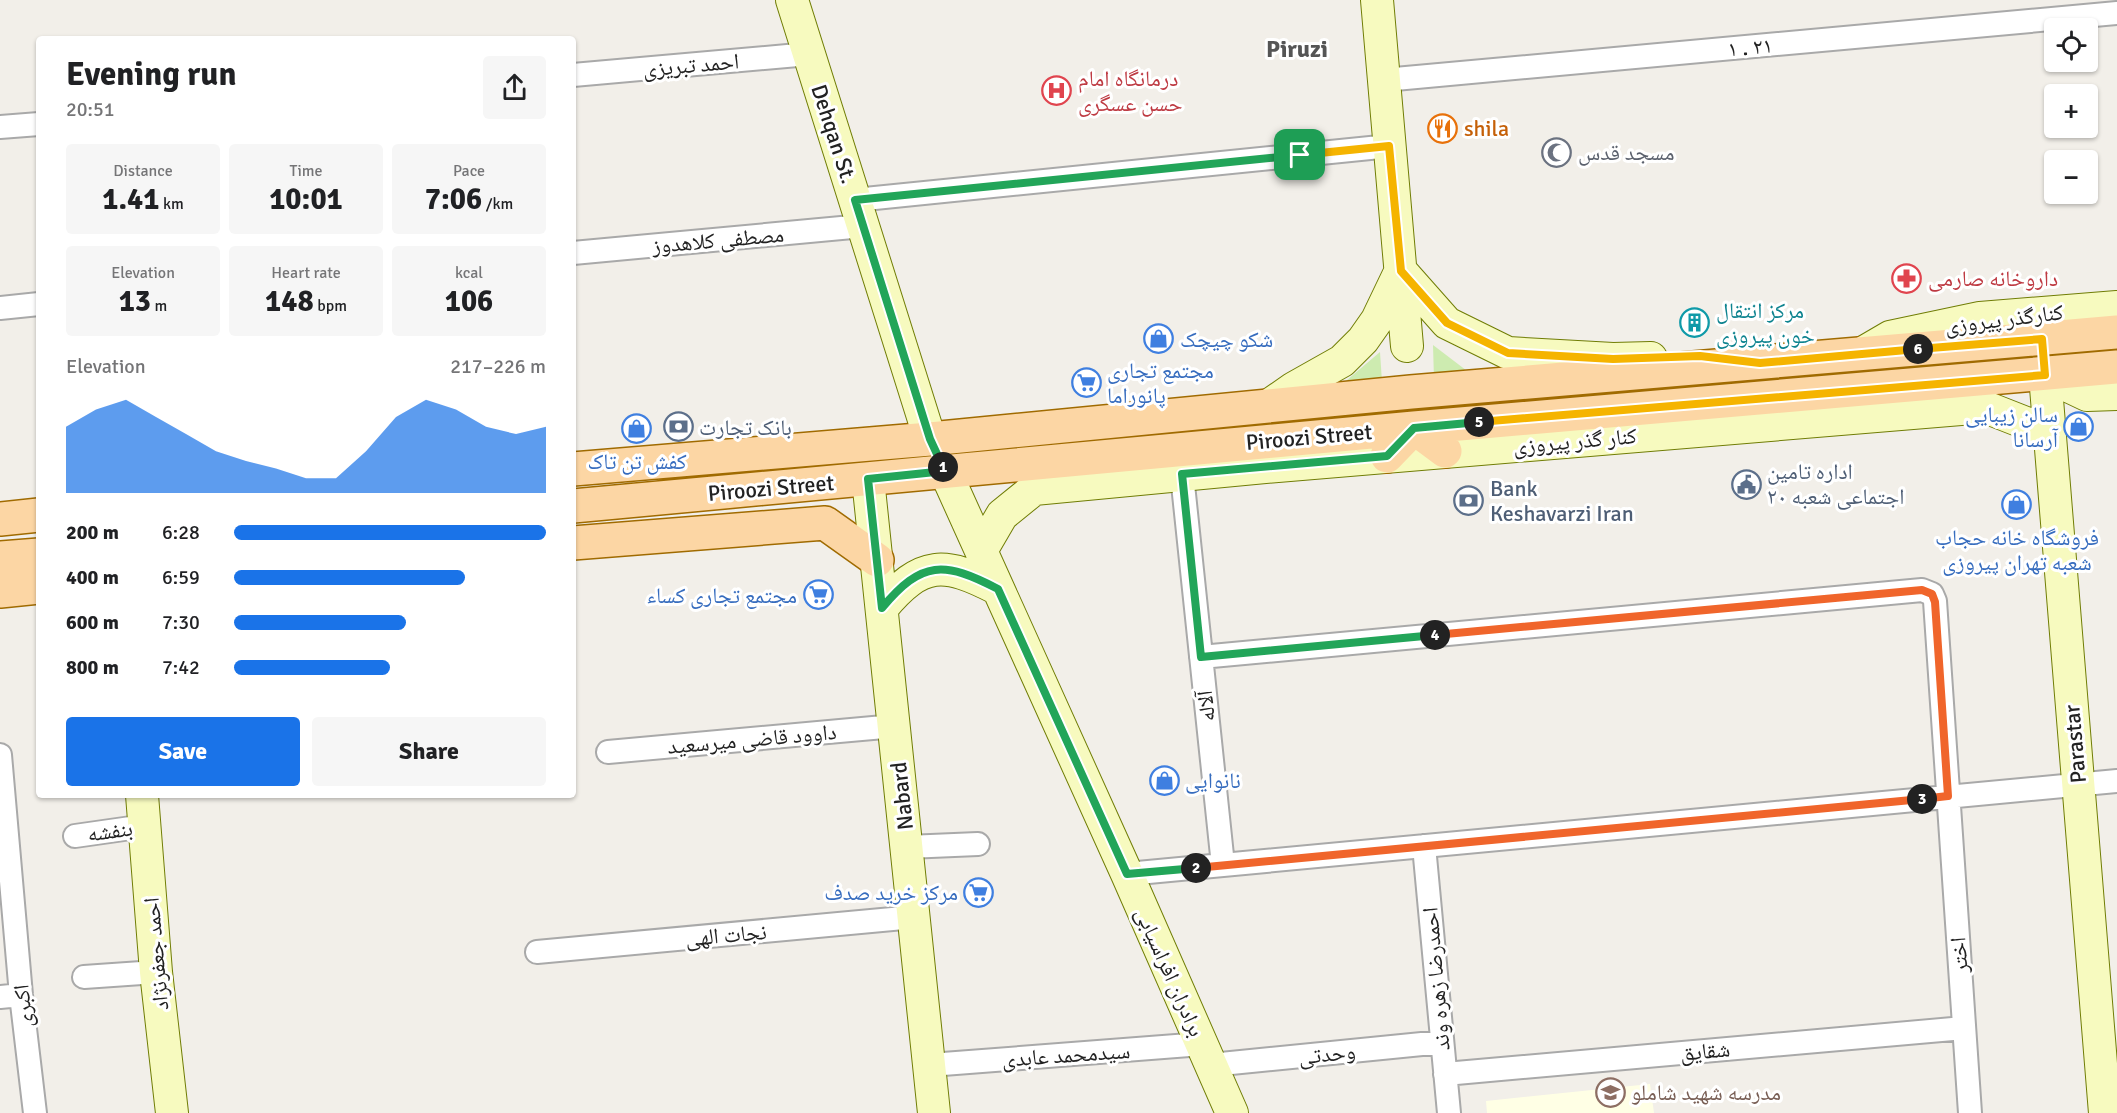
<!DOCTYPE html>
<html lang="en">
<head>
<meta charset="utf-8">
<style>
	:root { --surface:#fff; --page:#f6f6f6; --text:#202124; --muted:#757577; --accent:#1a73e8 }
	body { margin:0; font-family:Signika,"Noto Naskh Arabic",sans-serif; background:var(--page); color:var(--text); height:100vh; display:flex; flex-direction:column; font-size:22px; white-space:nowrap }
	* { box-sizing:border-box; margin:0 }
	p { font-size:20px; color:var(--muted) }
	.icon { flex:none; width:33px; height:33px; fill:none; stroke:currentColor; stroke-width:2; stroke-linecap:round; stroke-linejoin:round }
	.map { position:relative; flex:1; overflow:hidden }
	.panel { position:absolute; left:36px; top:36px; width:540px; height:762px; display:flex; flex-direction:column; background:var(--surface); border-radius:6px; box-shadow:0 2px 4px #0004 }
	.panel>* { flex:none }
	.controls { position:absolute; left:2044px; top:18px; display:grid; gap:12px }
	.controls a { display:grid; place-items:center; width:54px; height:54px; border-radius:6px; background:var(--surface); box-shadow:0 2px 4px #0004; font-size:30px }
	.pin { position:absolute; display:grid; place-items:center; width:51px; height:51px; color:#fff; margin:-26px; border-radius:12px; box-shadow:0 3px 9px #0006 }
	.km { position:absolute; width:30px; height:30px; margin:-15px; border-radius:50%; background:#222; color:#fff; font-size:16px; line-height:30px; text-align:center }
	.round { display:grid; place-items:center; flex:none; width:63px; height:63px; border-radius:6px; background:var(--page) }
	.overview { display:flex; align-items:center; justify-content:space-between; height:102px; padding:0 30px }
	h1 { font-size:33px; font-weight:800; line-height:45px }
	.metrics { display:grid; grid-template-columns:repeat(3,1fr); gap:9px; height:102px; padding:6px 30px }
	.metrics div { display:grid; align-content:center; border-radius:6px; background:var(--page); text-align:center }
	.metrics b { font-size:30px; font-weight:800 }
	.metrics small { font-size:16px; font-weight:400 }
	.metrics p { font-size:16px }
	.chart { height:168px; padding:12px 30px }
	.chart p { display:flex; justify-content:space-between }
	.chart svg { width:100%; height:108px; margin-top:6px; fill:var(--accent); opacity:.7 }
	.primary-button { display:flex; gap:12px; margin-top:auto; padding:12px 30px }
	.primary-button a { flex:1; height:69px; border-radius:6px; background:var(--accent); color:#fff; font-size:24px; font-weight:800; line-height:69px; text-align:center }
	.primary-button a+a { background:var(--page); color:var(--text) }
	ul { padding:0 30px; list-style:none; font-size:20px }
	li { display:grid; grid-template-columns:96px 72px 1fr; align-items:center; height:45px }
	li i { height:15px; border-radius:8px; background:var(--accent) }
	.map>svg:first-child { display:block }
</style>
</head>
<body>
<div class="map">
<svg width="2117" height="1113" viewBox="0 0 2117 1113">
	<rect width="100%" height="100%" fill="#f2efe9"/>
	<path fill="#ffffe5" d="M1650,1084l4,29h-167l-1,-12z"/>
	<path fill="#cdebb0" d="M1433,345l42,32 -41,3z
		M1380,352l2,30 -42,4z"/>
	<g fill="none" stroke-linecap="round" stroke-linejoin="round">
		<defs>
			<path id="street" d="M573,75l236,-21
				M1384,80l733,-67
				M0,127l39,-3
				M855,200l535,-54
				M573,253l290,-27
				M0,308l39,-4
				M1182,475l41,390
				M1201,657l721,-67 10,4 3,7 35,512
				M608,752l287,-26
				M0,755l21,240 14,118
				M75,836l70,-10
				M1424,846l25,267
				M907,847l71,-3
				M1127,874l990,-93
				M537,952l377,-35
				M84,977l72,-5
				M0,997l21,-2
				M930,1065l272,-21
				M1211,1065l231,-23
				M1445,1074l519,-46"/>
			<path id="secondary" d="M792,0l138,439
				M1377,0l30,346
				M1401,271l46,52 61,30 105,6 38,-1
				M1866,351l24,-14 90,-19 137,-11
				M2045,375l60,738
				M2045,375l42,20 30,-1
				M1268,406l26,-18 48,-27 21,-21 14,-20 23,-48
				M945,471l182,403 105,239
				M868,479l66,634
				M981,551l21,-36 32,-26 231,-22 720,-60 46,18 19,11
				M882,608c40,-48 62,-47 116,-19
				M142,795l14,177 16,141"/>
			<path id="primary" d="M1387,456l27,-28 31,23
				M573,469l357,-30 481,-47 706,-60
				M573,506l841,-78 703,-61
				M0,519l39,-4
				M573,543l252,-20 52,37
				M0,558l39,-3
				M0,591l39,-4"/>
		</defs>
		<use href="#street" stroke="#a9a9a9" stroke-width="26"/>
		<use href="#secondary" stroke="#707d05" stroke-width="34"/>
		<use href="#primary" stroke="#a06b00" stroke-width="36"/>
		<use href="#street" stroke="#fff" stroke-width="22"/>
		<use href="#secondary" stroke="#f7fabf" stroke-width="32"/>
		<use href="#primary" stroke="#fcd6a4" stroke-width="33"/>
	</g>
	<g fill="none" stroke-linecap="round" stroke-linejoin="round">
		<defs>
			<path id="split-1" d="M943,467l-13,-28 -75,-239 445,-45"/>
			<path id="split-2" d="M943,467l2,4 -77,8 14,129c40,-48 62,-47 116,-19l129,285 69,-6"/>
			<path id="split-3" d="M1196,868l726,-69"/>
			<path id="split-4" d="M1435,635l487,-45 10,4 3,8 13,194 -26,3"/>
			<path id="split-5" d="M1435,635l-234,22 -19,-183 205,-18 27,-28 65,-6"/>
			<path id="split-6" d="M1479,422l566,-47 -3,-36 -124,10"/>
			<path id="split-7" d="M1300,155l89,-9 12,125 46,52 61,30 105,6 87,-3 60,7 158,-14"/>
		</defs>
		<use href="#split-1" stroke="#fff" stroke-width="12"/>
		<use href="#split-2" stroke="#fff" stroke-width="12"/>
		<use href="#split-3" stroke="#fff" stroke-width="12"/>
		<use href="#split-4" stroke="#fff" stroke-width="12"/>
		<use href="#split-5" stroke="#fff" stroke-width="12"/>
		<use href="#split-6" stroke="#fff" stroke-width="12"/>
		<use href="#split-7" stroke="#fff" stroke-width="12"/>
		<use href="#split-1" stroke="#22a559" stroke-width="8"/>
		<use href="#split-2" stroke="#22a559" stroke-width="8"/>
		<use href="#split-3" stroke="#f0652b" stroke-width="8"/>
		<use href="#split-4" stroke="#f0652b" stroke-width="8"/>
		<use href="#split-5" stroke="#22a559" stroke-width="8"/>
		<use href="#split-6" stroke="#f5b400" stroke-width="8"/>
		<use href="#split-7" stroke="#f5b400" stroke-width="8"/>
	</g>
	<defs>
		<symbol id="hospital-ring" viewBox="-11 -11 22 22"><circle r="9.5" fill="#fff" stroke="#e0444e" stroke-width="1.5"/><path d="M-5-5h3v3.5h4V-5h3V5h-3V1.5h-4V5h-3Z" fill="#e0444e"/></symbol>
		<symbol id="restaurant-ring" viewBox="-11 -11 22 22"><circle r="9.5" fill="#fff" stroke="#e8710a" stroke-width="1.5"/><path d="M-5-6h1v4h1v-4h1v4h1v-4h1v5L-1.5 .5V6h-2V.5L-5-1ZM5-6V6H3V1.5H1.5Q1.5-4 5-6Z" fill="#e8710a"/></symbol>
		<symbol id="mosque-ring" viewBox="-11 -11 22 22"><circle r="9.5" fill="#fff" stroke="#6b7280" stroke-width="1.5"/><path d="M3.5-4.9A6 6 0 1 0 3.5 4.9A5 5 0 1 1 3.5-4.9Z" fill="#6b7280"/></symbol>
		<symbol id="pharmacy-ring" viewBox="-11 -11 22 22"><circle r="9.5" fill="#fff" stroke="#e0444e" stroke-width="1.5"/><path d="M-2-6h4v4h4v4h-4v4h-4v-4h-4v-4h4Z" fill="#e0444e"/></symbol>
		<symbol id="building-ring" viewBox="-11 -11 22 22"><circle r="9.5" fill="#fff" stroke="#0f9aa8" stroke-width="1.5"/><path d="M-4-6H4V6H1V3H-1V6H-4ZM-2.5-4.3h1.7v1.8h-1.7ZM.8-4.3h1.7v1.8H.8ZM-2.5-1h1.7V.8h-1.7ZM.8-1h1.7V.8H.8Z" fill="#0f9aa8"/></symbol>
		<symbol id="shop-ring" viewBox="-11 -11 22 22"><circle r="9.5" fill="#fff" stroke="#3f7fe0" stroke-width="1.5"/><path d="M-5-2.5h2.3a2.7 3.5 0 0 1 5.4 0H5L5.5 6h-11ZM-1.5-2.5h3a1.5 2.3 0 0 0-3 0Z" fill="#3f7fe0"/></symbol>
		<symbol id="supermarket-ring" viewBox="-11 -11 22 22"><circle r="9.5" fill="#fff" stroke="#3f7fe0" stroke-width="1.5"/><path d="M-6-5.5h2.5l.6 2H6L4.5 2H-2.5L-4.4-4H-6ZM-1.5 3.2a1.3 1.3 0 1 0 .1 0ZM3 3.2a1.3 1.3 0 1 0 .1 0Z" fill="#3f7fe0"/></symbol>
		<symbol id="bank-ring" viewBox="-11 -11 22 22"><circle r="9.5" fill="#fff" stroke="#5c6f8a" stroke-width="1.5"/><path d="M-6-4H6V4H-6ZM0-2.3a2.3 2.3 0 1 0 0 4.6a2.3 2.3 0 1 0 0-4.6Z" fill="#5c6f8a"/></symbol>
		<symbol id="civic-ring" viewBox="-11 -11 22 22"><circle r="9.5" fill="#fff" stroke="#5c6f8a" stroke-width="1.5"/><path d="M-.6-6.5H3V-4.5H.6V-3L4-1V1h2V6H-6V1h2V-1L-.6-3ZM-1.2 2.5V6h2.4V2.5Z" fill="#5c6f8a"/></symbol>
		<symbol id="school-ring" viewBox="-11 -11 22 22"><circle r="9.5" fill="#fff" stroke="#8d6e63" stroke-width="1.5"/><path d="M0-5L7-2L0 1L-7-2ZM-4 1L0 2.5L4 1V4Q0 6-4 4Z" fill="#8d6e63"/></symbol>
	</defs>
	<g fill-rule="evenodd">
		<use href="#hospital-ring" x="1040" y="74" width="33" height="33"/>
		<use href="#restaurant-ring" x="1426" y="112" width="33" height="33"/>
		<use href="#mosque-ring" x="1540" y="136" width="33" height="33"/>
		<use href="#pharmacy-ring" x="1890" y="262" width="33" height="33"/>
		<use href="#building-ring" x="1678" y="306" width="33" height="33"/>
		<use href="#shop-ring" x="1142" y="322" width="33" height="33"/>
		<use href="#supermarket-ring" x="1070" y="366" width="33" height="33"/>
		<use href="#bank-ring" x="662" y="410" width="33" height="33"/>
		<use href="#shop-ring" x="2062" y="410" width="33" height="33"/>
		<use href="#shop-ring" x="620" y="412" width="33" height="33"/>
		<use href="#civic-ring" x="1730" y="468" width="33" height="33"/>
		<use href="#bank-ring" x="1452" y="484" width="33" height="33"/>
		<use href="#shop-ring" x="2000" y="488" width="33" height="33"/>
		<use href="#supermarket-ring" x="802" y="578" width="33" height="33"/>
		<use href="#shop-ring" x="1148" y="764" width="33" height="33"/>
		<use href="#supermarket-ring" x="962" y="876" width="33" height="33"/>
		<use href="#school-ring" x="1594" y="1076" width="33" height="33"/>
	</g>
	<g text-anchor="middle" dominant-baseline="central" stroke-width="6" stroke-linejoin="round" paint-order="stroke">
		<g font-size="22" fill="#222" stroke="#fff">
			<text transform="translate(1750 47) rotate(-5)">۱ . ۲۱</text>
			<text transform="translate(691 65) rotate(-5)">احمد تبریزی</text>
			<text transform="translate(834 134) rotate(72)">Dehqan St.</text>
			<text transform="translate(718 240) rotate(-5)">مصطفی کلاهدوز</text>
			<text transform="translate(2004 319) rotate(-7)">کنارگذر پیروزی</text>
			<text transform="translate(1309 437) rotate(-5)">Piroozi Street</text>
			<text transform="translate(1575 441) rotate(-5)">کنار گذر پیروزی</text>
			<text transform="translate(771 488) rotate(-5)">Piroozi Street</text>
			<text transform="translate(1206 706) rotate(-96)">آلاله</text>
			<text transform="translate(752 739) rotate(-5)">داوود قاضی میرسعید</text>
			<text transform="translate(2075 744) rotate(-95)">Parastar</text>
			<text transform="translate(902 796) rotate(-96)">Nabard</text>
			<text transform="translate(110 831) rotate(-8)">بنفشه</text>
			<text transform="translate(726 935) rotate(-5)">نجات الهی</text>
			<text transform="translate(156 954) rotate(-95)">احمد جعفرنژاد</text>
			<text transform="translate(1959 955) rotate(-94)">اختر</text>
			<text transform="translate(1170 972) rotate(66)">برادران افراسیابی</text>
			<text transform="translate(1436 979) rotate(-95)">احمدرضا زهره وند</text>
			<text transform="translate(23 1006) rotate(-96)">اکبری</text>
			<text transform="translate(1705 1051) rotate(-5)">شقایق</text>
			<text transform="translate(1327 1054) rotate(-6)">وحدتی</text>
			<text transform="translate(1066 1055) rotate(-4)">سیدمحمد عابدی</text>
		</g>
		<g font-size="22" fill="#be3a42" stroke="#fff" text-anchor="start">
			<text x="1078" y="78">درمانگاه امام<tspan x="1078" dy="25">حسن عسگری</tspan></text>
			<text x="1928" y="278">داروخانه صارمی</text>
		</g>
		<g font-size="22" fill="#c56008" stroke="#fff" text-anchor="start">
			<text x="1464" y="128">shila</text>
		</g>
		<g font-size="22" fill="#5b616d" stroke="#fff" text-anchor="start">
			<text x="1578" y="152">مسجد قدس</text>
		</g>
		<g font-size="22" fill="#0d838f" stroke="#fff" text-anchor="start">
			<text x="1716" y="310">مرکز انتقال<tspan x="1716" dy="25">خون پیروزی</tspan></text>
		</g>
		<g font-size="22" fill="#366cbe" stroke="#fff" text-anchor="start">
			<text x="1180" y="339">شکو چیچک</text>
			<text x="1107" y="370">مجتمع تجاری<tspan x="1107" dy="25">پانوراما</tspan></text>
			<text x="2058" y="414" text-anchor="end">سالن زیبایی<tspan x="2058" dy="25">آرسانا</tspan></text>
			<text x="637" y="461" text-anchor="middle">کفش تن تاک</text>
			<text x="2017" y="537" text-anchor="middle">فروشگاه خانه حجاب<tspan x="2017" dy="25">شعبه تهران پیروزی</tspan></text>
			<text x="797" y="595" text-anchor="end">مجتمع تجاری کساء</text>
			<text x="1185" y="780">نانوایی</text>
			<text x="958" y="892" text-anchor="end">مرکز خرید صدف</text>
		</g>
		<g font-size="22" fill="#4e5e75" stroke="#fff" text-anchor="start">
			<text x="699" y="427">بانک تجارت</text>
			<text x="1767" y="471">اداره تامین<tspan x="1767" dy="25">اجتماعی شعبه ۲۰</tspan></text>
			<text x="1490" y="488">Bank<tspan x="1490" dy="25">Keshavarzi Iran</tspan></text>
		</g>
		<g font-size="22" fill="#785e54" stroke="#fff" text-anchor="start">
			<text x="1631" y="1092">مدرسه شهید شاملو</text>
		</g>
		<g font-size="24" font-weight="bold" fill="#555" stroke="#fff">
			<text x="1297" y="49">Piruzi</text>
		</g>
	</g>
</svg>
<div class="controls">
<a><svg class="icon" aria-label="locate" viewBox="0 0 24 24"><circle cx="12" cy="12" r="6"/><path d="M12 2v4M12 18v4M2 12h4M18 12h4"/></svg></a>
<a>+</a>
<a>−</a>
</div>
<div class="pin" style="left:1300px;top:155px;background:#1e9e55"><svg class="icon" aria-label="arrive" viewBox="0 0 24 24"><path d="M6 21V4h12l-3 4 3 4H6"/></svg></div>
<b class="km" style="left:943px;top:467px">1</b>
<b class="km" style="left:1196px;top:868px">2</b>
<b class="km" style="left:1922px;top:799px">3</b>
<b class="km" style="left:1435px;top:635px">4</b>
<b class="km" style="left:1479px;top:422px">5</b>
<b class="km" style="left:1918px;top:349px">6</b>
<section class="panel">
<div class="overview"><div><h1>Evening run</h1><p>20:51</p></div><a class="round"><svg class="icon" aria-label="share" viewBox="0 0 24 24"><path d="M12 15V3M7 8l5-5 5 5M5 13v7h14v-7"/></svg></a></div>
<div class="metrics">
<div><p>Distance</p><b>1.41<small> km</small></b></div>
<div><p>Time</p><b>10:01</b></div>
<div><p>Pace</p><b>7:06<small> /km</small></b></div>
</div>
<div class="metrics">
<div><p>Elevation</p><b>13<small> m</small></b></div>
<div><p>Heart rate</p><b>148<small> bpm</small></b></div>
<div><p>kcal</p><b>106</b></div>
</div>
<div class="chart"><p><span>Elevation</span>217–226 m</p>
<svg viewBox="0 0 160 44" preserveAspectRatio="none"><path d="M0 44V17L10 10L20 6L30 13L40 20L50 27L60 31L70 34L80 38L90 38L100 27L110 13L120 6L130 10L140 17L150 20L160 17V44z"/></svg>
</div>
<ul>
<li><b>200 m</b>6:28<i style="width:100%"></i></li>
<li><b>400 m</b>6:59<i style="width:74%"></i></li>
<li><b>600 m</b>7:30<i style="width:55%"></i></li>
<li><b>800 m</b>7:42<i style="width:50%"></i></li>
</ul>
<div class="primary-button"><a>Save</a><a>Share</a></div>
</section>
</div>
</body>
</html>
